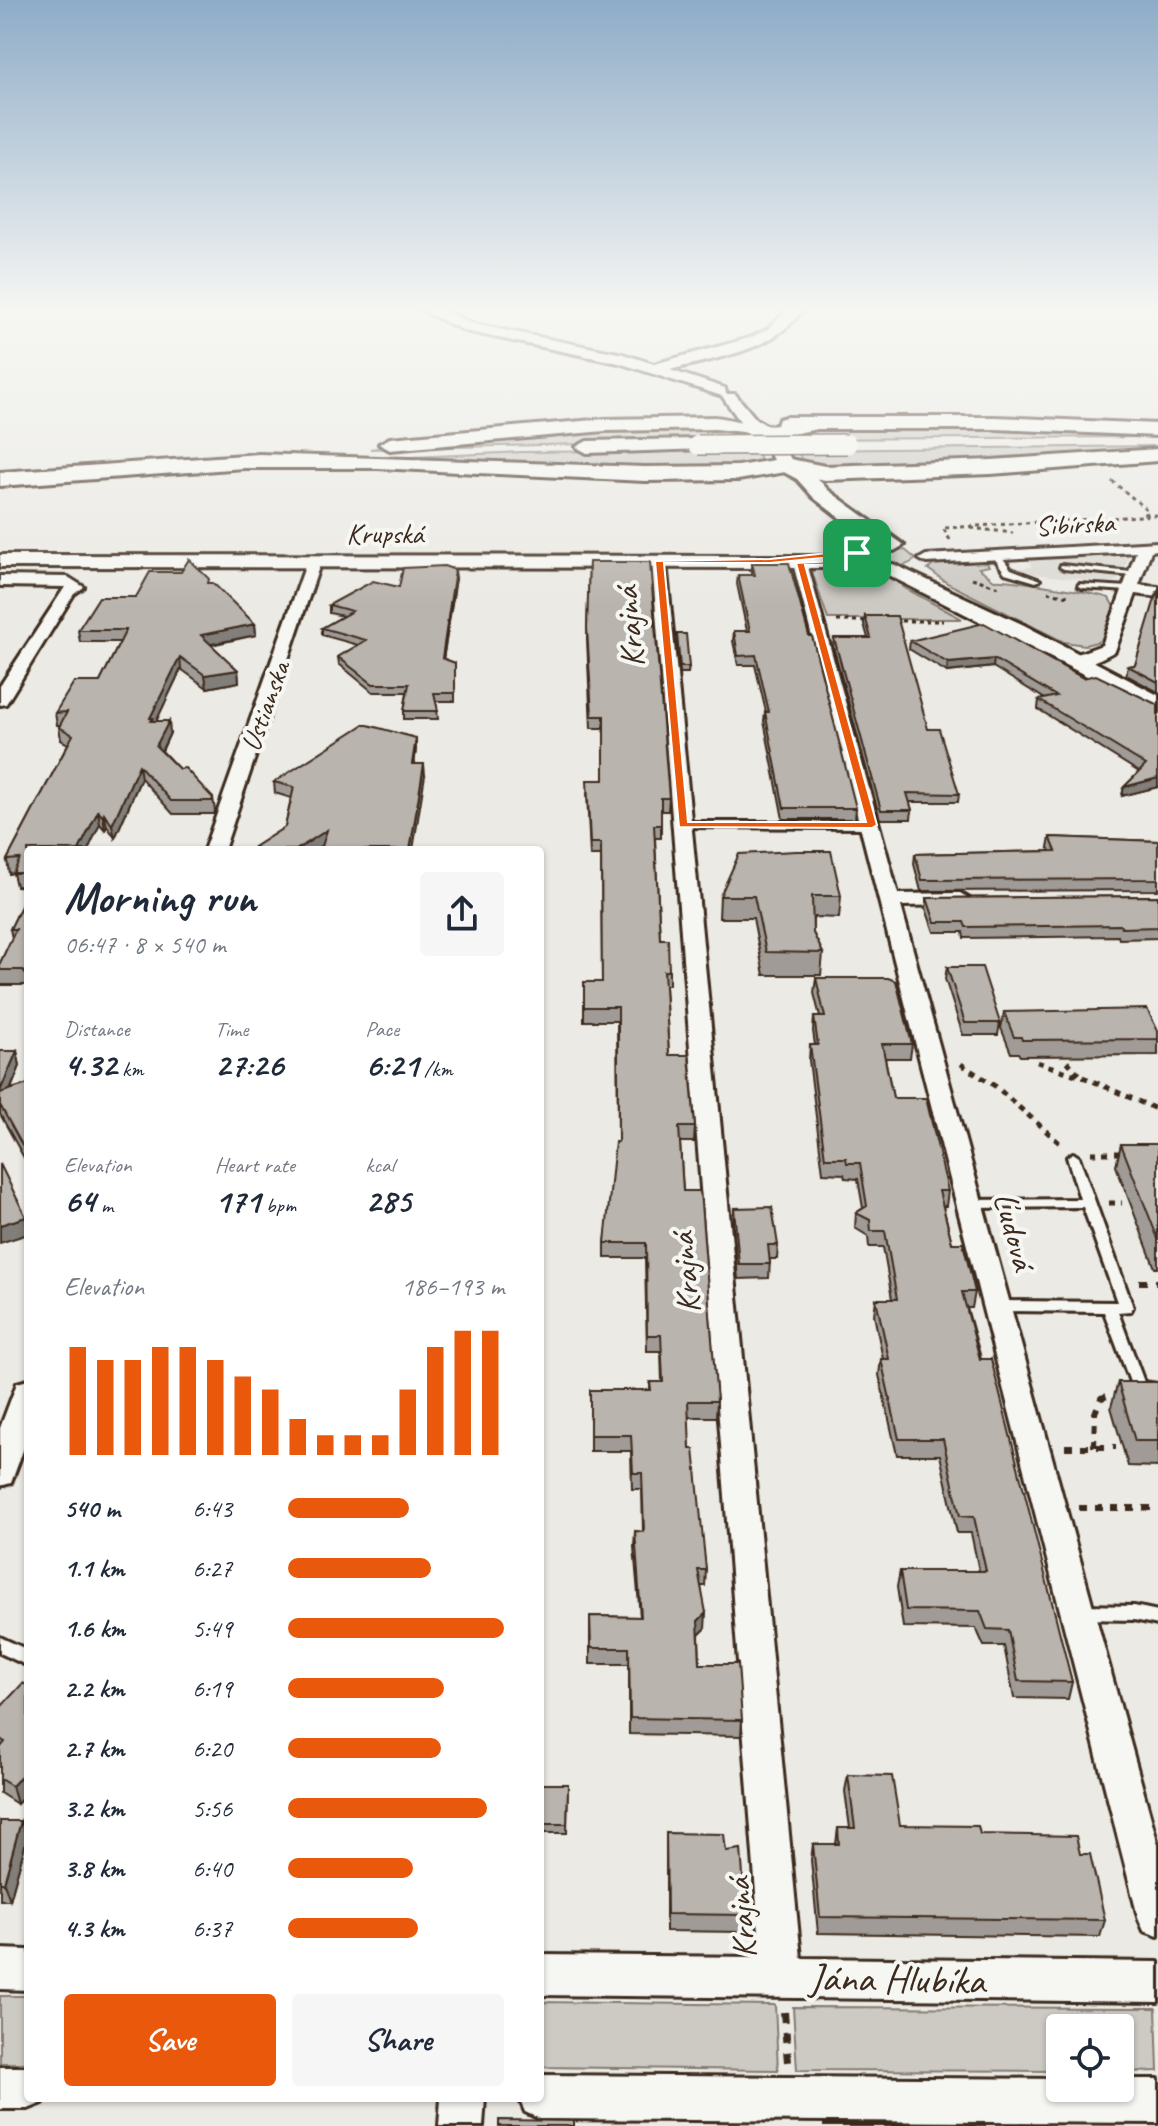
<!DOCTYPE html>
<html lang="en">
<head>
<meta charset="utf-8">
<style>
	:root { --surface:#fff; --page:#f6f6f7; --text:#1f2937; --muted:#747a83; --accent:#ea580c }
	body { margin:0; font-family:Caveat,sans-serif; background:var(--page); color:var(--text); height:100vh; display:flex; flex-direction:column; font-size:30px; white-space:nowrap }
	* { box-sizing:border-box; margin:0 }
	p { font-size:26px; color:var(--muted) }
	.icon { flex:none; width:44px; height:44px; fill:none; stroke:currentColor; stroke-width:2; stroke-linecap:round; stroke-linejoin:round }
	.map { position:relative; flex:1; overflow:hidden }
	.details { position:absolute; left:24px; top:846px; width:520px; height:1256px; display:flex; flex-direction:column; background:var(--surface); border-radius:8px; box-shadow:0 2px 6px #0004 }
	.details>* { flex:none }
	.tools { position:absolute; left:1046px; top:2014px; display:grid; gap:16px }
	.tools a { display:grid; place-items:center; width:88px; height:88px; border-radius:8px; background:var(--surface); box-shadow:0 2px 6px #0004; font-size:40px }
	.pin { position:absolute; display:grid; place-items:center; width:68px; height:68px; color:#fff; margin:-34px; border-radius:16px; box-shadow:0 4px 12px #0006 }
	.round { display:grid; place-items:center; flex:none; width:84px; height:84px; border-radius:8px; background:var(--page) }
	.headline { display:flex; align-items:center; justify-content:space-between; height:136px; padding:0 40px }
	h1 { font-size:44px; font-weight:600; line-height:60px }
	.stats { display:grid; grid-template-columns:repeat(3,1fr); gap:12px; height:136px; padding:8px 40px }
	.stats div { display:grid; align-content:center }
	.stats b { font-size:34px; font-weight:600 }
	.stats small { font-size:22px; font-weight:400 }
	.stats p { font-size:22px }
	.chart { height:224px; padding:16px 40px }
	.chart p { display:flex; justify-content:space-between }
	.chart svg { width:100%; height:144px; margin-top:8px; stroke:var(--accent); stroke-width:6 }
	.cta { display:flex; gap:16px; margin-top:auto; padding:16px 40px }
	.cta a { flex:1; height:92px; border-radius:8px; background:var(--accent); color:#fff; font-size:32px; font-weight:600; line-height:92px; text-align:center }
	.cta a+a { background:var(--page); color:var(--text) }
	ul { padding:0 40px; list-style:none; font-size:26px }
	li { display:grid; grid-template-columns:128px 96px 1fr; align-items:center; height:60px }
	li i { height:20px; border-radius:10px; background:var(--accent) }
	.map>svg:first-child { display:block }
</style>
</head>
<body>
<div class="map">
<svg width="1158" height="2126" viewBox="0 0 1158 2126">
	<rect width="100%" height="100%" fill="#ebeae5"/>
	<filter id="ink" filterUnits="userSpaceOnUse"><feTurbulence type="fractalNoise" baseFrequency=".0125" numOctaves="2"/><feDisplacementMap in="SourceGraphic" scale="16" xChannelSelector="R" yChannelSelector="G"/><feConvolveMatrix kernelMatrix="1 2 1 2 8 2 1 2 1" color-interpolation-filters="sRGB"/></filter>
	<g filter="url(#ink)">
		<path fill="#dcdad4" d="M1114,552l15,4 -5,13 -12,2 -1,4 9,4 -9,4 -76,-9 -16,-6 13,-1 -3,-6 -13,-1z"/>
		<path fill="#cdcac4" stroke="#847a71" stroke-width="2" d="M652,426l95,4 4,10 -381,9 103,-12z
			M981,426l177,6v5l-368,2 -3,-6 7,-4z
			M1158,446v5l-334,19 -19,-4 -8,-16z
			M756,450l7,16 -86,4 -311,-11 157,-7z
			M889,548l16,2 11,9c-14,12 -38,9 -52,-2l8,-8z
			M972,561l15,2 2,3 -10,2 15,12c11,-2 102,13 115,18l5,9 -13,34 -16,4 -21,-3 -117,-59 -19,-14 7,-5z
			M819,566c32,0 60,4 89,16l-5,5 59,32h-134l-16,-47z
			M0,1996h28v67h-28z
			M540,2002l235,3 3,65 -238,-3z
			M793,2007l363,1 2,63 -38,1v-44h-60v43l-263,-1z"/>
		<g fill="none" stroke-linecap="round" stroke-linejoin="round">
			<defs>
				<path id="lane" d="M993,553h6l12,16 29,11 -4,2 -31,-9 -13,-18z
					M1061,565l71,7 4,2 -4,2 -68,-7 -4,-2z
					M1079,584l49,3 4,2 -4,2 -46,-3 -4,-2z
					M683,822h189l5,3 -5,3 -192,-1v-4z
					M1073,1153l6,4 54,150 -2,4 -13,1 26,70 14,2v12l-25,-6 -29,-78 -107,-1 -5,-1 -2,-4 2,-4 5,-1 120,1 -34,-95 -113,1 -5,-1 -2,-3 2,-3 5,-1 110,-1 -13,-42z
					M1081,1605l53,1 24,5v14l-24,-5 -53,-1 -6,-2 -3,-5 3,-5z
					M0,1637l28,13v16l-28,-13z"/>
				<path id="street" d="M1158,542v8l-7,1 -12,34 19,2v10l-22,-3 -21,57c-14,8 -30,16 -46,14l-2,-4 2,-4 33,-12 34,-93 -210,11 -7,-4 7,-4z
					M314,557l7,4 -97,289h-20l103,-289z
					M659,557l7,4 135,1397 357,4v40l-618,-7v-40l221,2 -109,-1396z
					M800,559l7,4 91,331 62,-1 10,6 -10,6 -59,1 257,938v92l-14,-5 -6,-14 -345,-1354z
					M0,576l68,1 16,10 -10,7 -68,110 -6,1v-19l65,-99 -65,-1z
					M28,1380v57l-17,46 -11,3v-58l17,-45z
					M0,1949l28,1v40l-28,-1z
					M0,2067h28v31h17l-2,5 -15,6h-28z
					M540,2075l520,4v9h60v-9h38v44l-618,-4 -15,-7 -6,-14h21z
					M441,2098h44l-2,28h-44z"/>
				<path id="secondary" d="M417,308h20l37,16 149,30 31,10 96,-26 18,-9 22,-21h14c-30,44 -86,49 -134,62l55,18 1,6h9l21,25 17,10 19,32 19,10 17,19 76,55 -10,6 -27,-12 -53,-41 -17,-19 -19,-10 -18,-33 -16,-9 -22,-31 -103,-33 -154,-32z
					M0,555l860,1 10,6 -10,6 -860,-1z
					M893,564l131,61 134,70v17l-272,-138 -4,-4 4,-4z"/>
				<path id="primary" d="M715,417c18,2 47,11 62,8l2,-6 7,-2h209l163,7v12l-163,-7h-178l-50,10 -24,-7 -28,-3 -110,2 -215,19 -11,-6 11,-6 215,-19z
					M698,439l7,2 4,4 -4,4 -118,4 -11,-6 11,-6z
					M1158,449v12l-167,13 -166,6 -40,-8 -47,8 -93,1 -268,-13h-133l-244,18v-14l259,-18 386,13 93,-1 47,-8 40,8 166,-6z"/>
			</defs>
			<use href="#lane" stroke="#3b2a1e" stroke-width="6"/>
			<use href="#street" stroke="#3b2a1e" stroke-width="6"/>
			<use href="#secondary" stroke="#3b2a1e" stroke-width="6"/>
			<use href="#primary" stroke="#3b2a1e" stroke-width="6"/>
			<path stroke="#3b2a1e" stroke-width="3" stroke-dasharray="4 4" stroke-linecap="butt" d="M1112,481l33,27 2,5 -5,2
				M971,528l42,5
				M950,540l-7,-12 215,-13
				M972,578l27,9
				M1048,592l21,4
				M837,621h34
				M893,621h50"/>
			<path stroke="#3b2a1e" stroke-width="5" stroke-dasharray="6 6" stroke-linecap="butt" d="M1067,1061l13,14
				M1037,1062l51,17 70,31
				M961,1064l34,22 67,59
				M1091,1153h34
				M1109,1203h13"/>
			<path stroke="#3b2a1e" stroke-width="6" stroke-dasharray="8 8" stroke-linecap="butt" d="M1139,1282h19
				M1065,1447h51
				M1094,1447l1,-34 6,-15 17,-5
				M1079,1508h79"/>
			<path stroke="#3b2a1e" stroke-width="8" stroke-dasharray="10 10" stroke-linecap="butt" d="M784,2012l4,50"/>
			<use href="#lane" fill="#f6f6f2" fill-rule="evenodd"/>
			<use href="#street" fill="#f6f6f2" fill-rule="evenodd"/>
			<use href="#secondary" fill="#f6f6f2" fill-rule="evenodd"/>
			<use href="#primary" fill="#f6f6f2" fill-rule="evenodd"/>
			<defs>
				<path id="primary-bridge" d="M698,445l149,-1"/>
			</defs>
			<use href="#primary-bridge" stroke="#3b2a1e" stroke-width="22" stroke-linecap="butt"/>
			<use href="#primary-bridge" stroke="#f6f6f2" stroke-width="19"/>
		</g>
		<path fill="#a09b96" stroke="#3b2a1e" stroke-width="2" d="M589,562l80,236 -1,13h-7v27h-6l5,101 9,32v14h-4l4,70 26,72 -1,15h-14l3,49 34,210 -1,16h-28l2,32 16,121 -1,16h-4l4,43 -6,6 1,29 42,56 -1,16 -112,-2v-70h-39v-48l50,1 -6,-70 1,-16 8,1 -1,-43h-10l-1,-38h-41v-61h60v-8h12l-1,-31h-14l-2,-93h-40v-15l13,-101 -1,-121h-33v-39h18l-1,-126h-11l-3,-63 17,-13v-52h-13l-4,-89z
			M752,563l104,245 -1,11h-72l-19,-98 1,-9h1l-11,-47h-17l-5,-24 1,-10h13l-10,-47 1,-9h14z
			M456,578l-13,81 12,4v38h-19l2,18h-34v-8l3,-19h-34l-34,-28 -1,-7 20,-12 -36,-10v-7l21,-12 -14,-3v-8l70,-18z
			M209,583l46,41 1,11 -45,10 27,25 1,12 -32,6 -26,-19 -25,52 14,12 -8,18 17,18 34,29 2,13 -1,3h-41l-32,-36 -26,60 -8,-12 -2,4 -5,-6 -72,26v37l-12,-1 -3,-13 -4,1 -2,-14 61,-116 -7,-4 -2,-13 1,-2h-3l-2,-12 45,-31 20,-40h-40l-2,-12 58,-33z
			M1158,591v101l-32,-17 2,-9 7,-1z
			M865,616l63,113 31,65 -1,8h-49l3,8 -1,9h-31l-47,-173 1,-8h34l-4,-14z
			M677,634l12,33 -1,6h-8z
			M910,641l173,37 75,27v82l-36,9 2,-9 15,-15 -101,-63 1,-9 6,-1 -52,-32 -46,5 -38,-23z
			M416,738v11l-2,15 11,11 -110,75h-61v-3l31,-20 6,-29 -16,-5 -1,-11z
			M1050,837l108,4v49l-237,1 -7,-27 1,-10 135,-3 -2,-4z
			M28,892v96l-2,-3h-26v-22l12,-25 -2,-9z
			M720,896h121l-2,22 -26,-1v16l10,20 -2,22h-57l-11,-57h-34z
			M1158,896v42l-39,1 -1,-3 -154,2 -1,-6h-29l-8,-23 1,-11z
			M947,967l53,56 -2,12h-35l-18,-56z
			M816,978l96,66 -2,14h-25l8,40 55,93 -2,15h-3l9,37 23,49 -3,16h-5l105,374 -4,17 -54,-1 -10,-52h-20l-8,-18 -73,-1 -6,-40 3,-16h79l-8,-38h-14l-17,-78h-43l-18,-80 2,-16h2l-9,-44 2,-16h16l-9,-52h-14l-1,-11 -13,-8 1,-15 7,-5 -5,-29 -13,-1 -1,-4 -21,-1 -14,-113 1,-15h5l-2,-14 1,-14h6l-6,-24z
			M1004,1012l154,19v24l-138,1 -2,-3h-7l-10,-25z
			M0,1051h17l3,15 -9,23 17,-5v81l-28,-51z
			M1121,1144h37v124h-3l-39,-102z
			M734,1208l44,37 -1,14h-7l-1,19 -31,1 -5,-57z
			M1118,1382h40v85l-30,-1 -17,-59z
			M28,1686v106l-11,12 -17,-11v-85z
			M848,1775l52,50 80,9 100,20 25,66 -5,17 -282,-4 -7,-73 2,-16h23l2,-16h12l-5,-37z
			M540,1784h28l-1,49h-27z
			M0,1821l27,17 -17,62h-10z
			M666,1833l60,18 20,64 -2,17 -78,-1z"/>
		<path fill="#827e7a" stroke="#3b2a1e" stroke-width="2" d="M455,570l1,8 -14,88v-8z
			M255,624l1,11 -54,11 -1,-11z
			M180,657l1,12 -27,57 -4,-8z
			M994,659l-1,8 -46,5 1,-9z
			M238,670l1,12 -32,6 -2,-13z
			M169,721l1,12 -12,25 -2,-12z
			M416,738v11l-3,27 -1,-12z
			M424,764l1,11 -12,75h-3z
			M139,765l2,13 -26,60 -3,-13z
			M1158,778v9l-36,9 2,-9z
			M98,811l2,13 -12,26h-9z
			M104,813l3,13 -2,4 -2,-13z
			M327,830l1,12 -13,8h-19z
			M17,1051l3,15 -17,42 -3,-17z
			M26,1217l2,17 -28,9v-18z
			M706,1613l-1,16 -8,8 1,-16z
			M28,1769v23l-11,12 -5,-18z
			M21,1821l6,17 -17,62 -6,-17z"/>
		<path fill="#bab4ae" stroke="#3b2a1e" stroke-width="2" d="M189,559l20,20 -1,4h5l42,41 -54,11 37,35 -33,5 -25,-18 -30,61h3l-2,3h18l-13,25 23,23 6,-1 28,30 -1,3h-41l-32,-36 -27,60 -8,-12 -1,4 -5,-6 -19,39h-51v23h-15l7,-14 -13,1 66,-125 -14,-8 8,-15 -12,1 19,-31h26l26,-52h-48l21,-33h37l14,-25h31z
			M589,562h61l19,236h-8v27h-7l6,114h8l1,32h-5l5,84h20l6,72h-16l4,64h17l17,210h-29l2,48h4l12,121h-8l8,43 -8,8 2,43h38l4,56 -112,-2 -1,-70h-38l-1,-32 51,1 -6,-86 9,1 -2,-59h-9l-2,-38h-41v-45h61l-1,-8h13l-2,-47h-14l-1,-92h-41l10,-101h3v-135h-34v-25h18l-1,-139h-11l-3,-63h17v-64h-12l-5,-88z
			M752,563h37l20,73h3l44,172h-72l-19,-96h4l-13,-57 -18,1 -4,-25h16l-12,-56h17z
			M444,566l11,4 -13,88 13,5v30h-21l4,18h-34l5,-27h-36l-35,-27 28,-17 -44,-12 30,-17 -23,-6 44,-24 26,6 4,-19z
			M1158,591v91l-30,-16 7,-1 22,-73z
			M865,616h32l31,113h11l20,65 -52,-1 5,17h-31l-47,-172h37z
			M984,623l99,55 13,-3 62,30v73l-34,9 22,-22 -107,-65 17,-4 -62,-37 -46,4 -38,-22z
			M677,634h9l3,33h-9z
			M363,725h5l48,13 -4,26h12l-14,86h-89l6,-20 -31,20h-34l-8,-3 31,-20 9,-40 -20,-5z
			M1050,837l108,4v38l-236,1 -7,-26 141,-3z
			M796,851h35l10,45h-29l1,37 10,20 -57,-1 -12,-56h-34l19,-42z
			M28,892v87l-5,-9h-23v-7l16,-34h-6z
			M1158,896v31l-36,1 -2,-3 -154,2 -2,-5h-29l-8,-24z
			M947,967h35l18,56h-35z
			M816,978h72l8,3 16,63h-30l11,54h33l22,93h-9l13,52h11l12,49h-13l18,67h11l81,323 -54,-1 -10,-51 -21,-1 -7,-18 -74,-1 -6,-39h86l-12,-54 -14,-1 -17,-77h-44l-18,-80h8l-13,-60h21l-12,-68h-14l-1,-11 -14,-7 11,-7 -7,-43h-13l-1,-5h-21l-15,-113h8l-4,-28h11z
			M1147,1009l11,22v8l-136,1 -1,-3h-7l-10,-25z
			M0,1051h17l-17,40z
			M28,1084v72l-28,-51v-12z
			M1121,1144h37v95z
			M0,1164l26,53 -26,8z
			M772,1207l6,38h-10l2,19h-31l-5,-56z
			M1118,1382h40v59h-23z
			M23,1683l5,3v83l-16,17 -12,-7v-31l5,-6 -5,-3v-31z
			M848,1775l44,1 8,49 78,1 2,8 96,2 4,18h10l15,66 -285,-3 -7,-73h26l-1,-16h17z
			M540,1784h28l-1,40h-27z
			M0,1821h21l-17,62h-4z
			M666,1833l58,1 2,17 15,-2 5,66 -79,-1z
			M499,2120l75,1v5h-75z
			M824,2124l162,2h-162z"/>
	</g>
	<linearGradient id="sky" x2="0" y2="1"><stop stop-color="#8eacc8"/><stop offset="0.51" stop-color="#f6f6f3"/><stop offset="1" stop-color="#f6f6f3" stop-opacity="0"/></linearGradient>
	<rect width="1158" height="606" fill="url(#sky)"/>
	<path fill="#ea580c" stroke="#fff" stroke-width="2" fill-rule="evenodd" d="M857,550l4,3 2,11 -58,1 72,260 -5,3 -193,-1 -24,-266 115,-2zM852,555l2,5 -58,3 70,259h-178l-24,-259h106z"/>
	<g text-anchor="middle" dominant-baseline="central" stroke-width="8" stroke-linejoin="round" paint-order="stroke">
		<g font-size="28" fill="#3b2a1e" stroke="#f6f6f2">
			<text transform="translate(1075 524) rotate(-3)">Sibírska</text>
			<text x="385" y="533">Krupská</text>
			<text transform="translate(265 706) rotate(-70)">Ustianska</text>
		</g>
		<g font-size="34" fill="#3b2a1e" stroke="#f6f6f2">
			<text transform="translate(629 627) rotate(-95)">Krajná</text>
			<text transform="translate(1015 1231) rotate(75)">Ľudová</text>
			<text transform="translate(685 1273) rotate(-95)">Krajná</text>
			<text transform="translate(741 1918) rotate(-95)">Krajná</text>
		</g>
		<g font-size="40" fill="#3b2a1e" stroke="#f6f6f2">
			<text transform="translate(897 1979) rotate(1)">Jána Hlubíka</text>
		</g>
	</g>
</svg>
<div class="tools">
<a><svg class="icon" aria-label="locate" viewBox="0 0 24 24"><circle cx="12" cy="12" r="6"/><path d="M12 2v4M12 18v4M2 12h4M18 12h4"/></svg></a>
</div>
<div class="pin" style="left:857px;top:553px;background:#1e9e55"><svg class="icon" aria-label="arrive" viewBox="0 0 24 24"><path d="M6 21V4h12l-3 4 3 4H6"/></svg></div>
<section class="details">
<div class="headline"><div><h1>Morning run</h1><p>06:47 · 8 × 540 m</p></div><a class="round"><svg class="icon" aria-label="share" viewBox="0 0 24 24"><path d="M12 15V3M7 8l5-5 5 5M5 13v7h14v-7"/></svg></a></div>
<div class="stats">
<div><p>Distance</p><b>4.32<small> km</small></b></div>
<div><p>Time</p><b>27:26</b></div>
<div><p>Pace</p><b>6:21<small> /km</small></b></div>
</div>
<div class="stats">
<div><p>Elevation</p><b>64<small> m</small></b></div>
<div><p>Heart rate</p><b>171<small> bpm</small></b></div>
<div><p>kcal</p><b>285</b></div>
</div>
<div class="chart"><p><span>Elevation</span>186–193 m</p>
<svg viewBox="0 0 160 44" preserveAspectRatio="none"><path d="M5 44V11M15 44V15M25 44V15M35 44V11M45 44V11M55 44V15M65 44V20M75 44V24M85 44V33M95 44V38M105 44V38M115 44V38M125 44V24M135 44V11M145 44V6M155 44V6"/></svg>
</div>
<ul>
<li><b>540 m</b>6:43<i style="width:56%"></i></li>
<li><b>1.1 km</b>6:27<i style="width:66%"></i></li>
<li><b>1.6 km</b>5:49<i style="width:100%"></i></li>
<li><b>2.2 km</b>6:19<i style="width:72%"></i></li>
<li><b>2.7 km</b>6:20<i style="width:71%"></i></li>
<li><b>3.2 km</b>5:56<i style="width:92%"></i></li>
<li><b>3.8 km</b>6:40<i style="width:58%"></i></li>
<li><b>4.3 km</b>6:37<i style="width:60%"></i></li>
</ul>
<div class="cta"><a>Save</a><a>Share</a></div>
</section>
</div>
</body>
</html>
